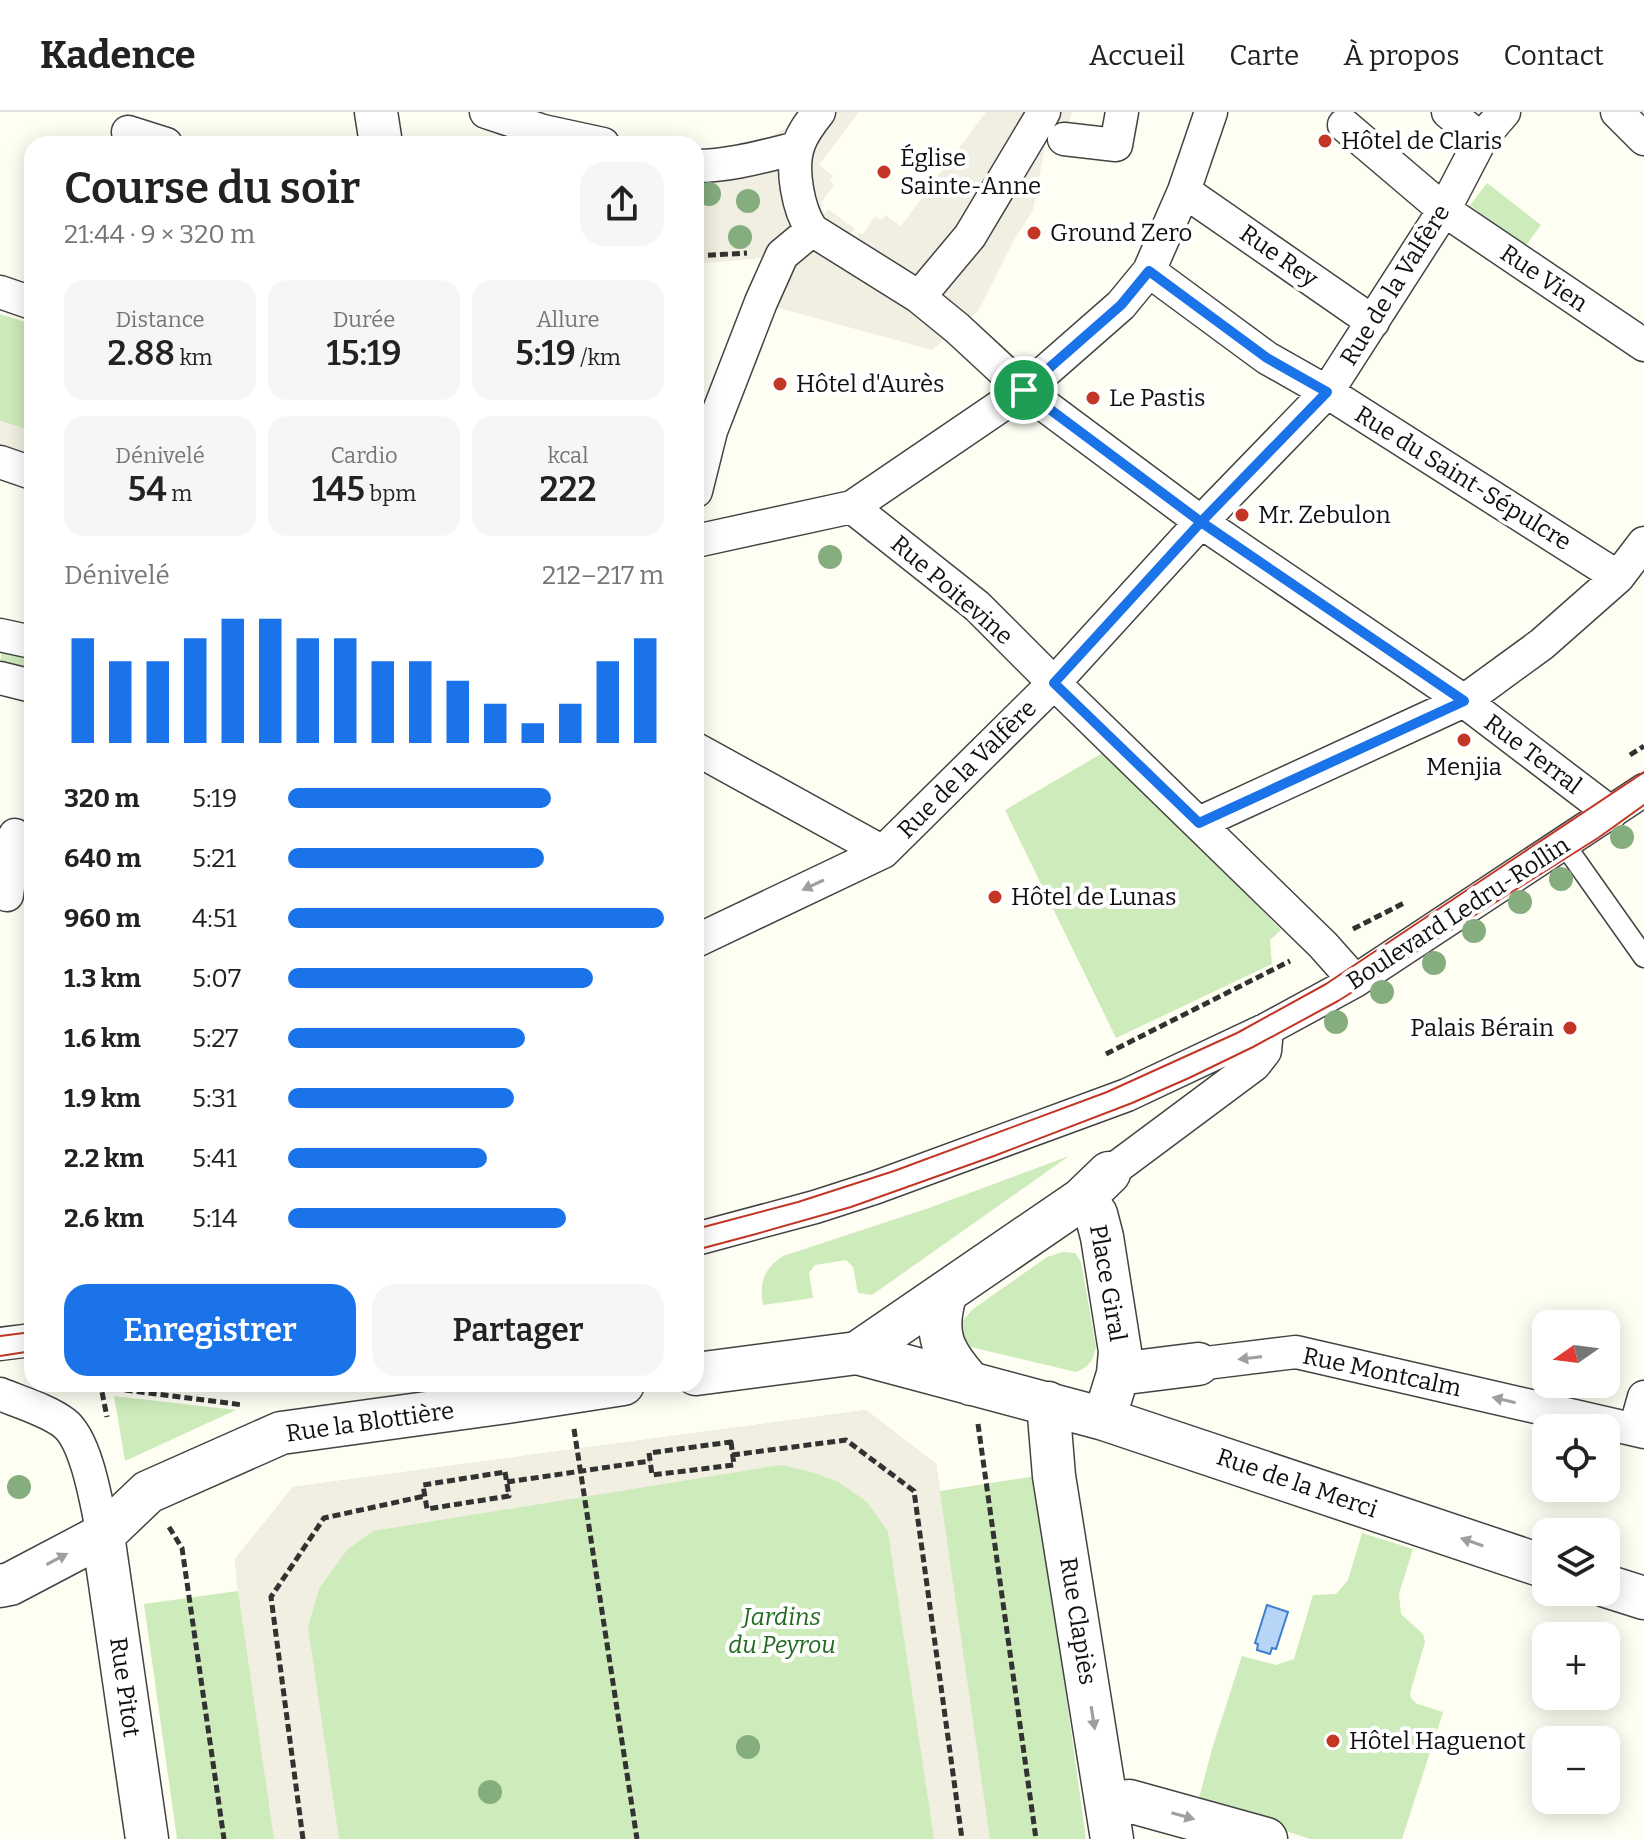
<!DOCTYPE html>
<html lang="fr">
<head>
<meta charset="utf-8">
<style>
	:root { --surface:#fff; --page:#f6f6f6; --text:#222; --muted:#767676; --line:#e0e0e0; --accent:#1a73e8 }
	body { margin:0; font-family:Bitter,serif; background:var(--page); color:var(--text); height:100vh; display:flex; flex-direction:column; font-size:30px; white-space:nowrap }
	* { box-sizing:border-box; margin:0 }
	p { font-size:26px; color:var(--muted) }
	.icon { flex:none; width:44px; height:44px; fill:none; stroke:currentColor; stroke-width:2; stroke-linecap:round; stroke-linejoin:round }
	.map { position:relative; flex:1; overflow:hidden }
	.details { position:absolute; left:24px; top:24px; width:680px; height:1256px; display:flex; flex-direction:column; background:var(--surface); border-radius:24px; box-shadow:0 4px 20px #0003 }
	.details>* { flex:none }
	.needle { width:52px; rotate:256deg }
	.controls { position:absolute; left:1532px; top:1198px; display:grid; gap:16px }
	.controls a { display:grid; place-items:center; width:88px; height:88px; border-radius:16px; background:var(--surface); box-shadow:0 4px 20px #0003; font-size:40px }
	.pin { position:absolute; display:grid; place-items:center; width:68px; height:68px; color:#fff; margin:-34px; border:4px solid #fff; border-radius:50%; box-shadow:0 2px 8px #0007 }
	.round { display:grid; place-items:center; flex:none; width:84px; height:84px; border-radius:24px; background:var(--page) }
	.overview { display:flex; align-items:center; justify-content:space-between; height:136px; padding:0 40px }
	h1 { font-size:44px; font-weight:600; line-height:60px }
	.stats { display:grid; grid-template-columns:repeat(3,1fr); gap:12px; height:136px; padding:8px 40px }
	.stats div { display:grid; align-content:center; border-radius:20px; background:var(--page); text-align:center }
	.stats b { font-size:34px; font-weight:600 }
	.stats small { font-size:22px; font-weight:400 }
	.stats p { font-size:22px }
	.chart { height:224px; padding:16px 40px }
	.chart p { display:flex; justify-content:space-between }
	.chart svg { width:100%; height:144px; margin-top:8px; stroke:var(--accent); stroke-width:6 }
	.primary-button { display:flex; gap:16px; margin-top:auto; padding:16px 40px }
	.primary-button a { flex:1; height:92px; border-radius:24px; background:var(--accent); color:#fff; font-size:32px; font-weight:600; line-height:92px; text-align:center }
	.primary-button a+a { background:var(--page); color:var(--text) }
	ul { padding:0 40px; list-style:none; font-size:26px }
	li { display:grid; grid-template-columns:128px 96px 1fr; align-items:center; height:60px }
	li i { height:20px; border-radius:10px; background:var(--accent) }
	header { display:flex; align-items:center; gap:48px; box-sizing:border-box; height:112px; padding:0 40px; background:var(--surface); border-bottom:2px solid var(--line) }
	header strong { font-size:38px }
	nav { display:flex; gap:44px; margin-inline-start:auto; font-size:28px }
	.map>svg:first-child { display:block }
</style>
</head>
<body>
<header>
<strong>Kadence</strong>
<nav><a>Accueil</a><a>Carte</a><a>À propos</a><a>Contact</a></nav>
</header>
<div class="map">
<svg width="1644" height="1727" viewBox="0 0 1644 1727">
	<rect width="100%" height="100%" fill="#fffef3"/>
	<path fill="#cdebbb" d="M1487,71l54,42 -17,23 -54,-43z
		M0,202l32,10v107l-32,-10z
		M2,537l30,7v17l-32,-8z
		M1106,639l175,179 -11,10 2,24 -156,74 -111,-228z
		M1069,1044l-197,139 -14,-2 -5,-26 -7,-7 -31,5 -6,8 4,25 -50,7c-4,-22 1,-37 20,-49l146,-48z
		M1063,1140l12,1 6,9 15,85c-3,14 -7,20 -20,25l-105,-25 -9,-10 -1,-9 3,-9 9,-10 74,-52z
		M114,1284l122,14 -111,51z
		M866,1298l70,54 4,27 96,-15 50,363h-909l-33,-235 94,-13 -3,-32 58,-72z
		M1362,1421l51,16 -14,45 2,20 22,20 2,8 -15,51 1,5 6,6 26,8 -41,127h-92l-112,-37 14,-53 30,-93 34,9 18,-6 19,-64 23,-1 12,-14z"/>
	<path fill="#f0efe1" d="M804,0h55l-40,53 14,11 -3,3 4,6 -13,18 3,2 -3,5 4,3 3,-4 27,20 -4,4 5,4 3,-4 4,1 12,-17 4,2h4l2,-4 16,11 85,-114h86l-9,32 -17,-2 -13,68 -19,30 -36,71 -46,39 -164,-45 -17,-8 11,-39 -66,6v-107l46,-6 52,-27z
		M0,309l32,10v26l-32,-9z
		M866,1298l70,54 54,375h-56l-46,-307 -21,-30 -27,-19 -25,-10 -34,-8 -408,66 -26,19 -28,39 -11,38 31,212h-65l-36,-248 -3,-32 58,-72z"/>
	<path fill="#b7d5f7" stroke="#3d7ecf" stroke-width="2" d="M1267,1493l21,7 -12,37 -4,-1 -2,6 -13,-4 1,-6 -3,-1z"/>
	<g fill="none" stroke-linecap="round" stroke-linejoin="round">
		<defs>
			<path id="service" d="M1564,732l80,113"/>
			<path id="pedestrian" d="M486,0l57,19 60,13
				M819,0c-8,10 -16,20 -20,32 -9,23 -1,66 13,86l107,67 38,31 67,62 177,132 263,179 147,112
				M1448,0l33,27
				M1617,0l27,27
				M1344,13l100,85 200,135
				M128,20l38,12
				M1064,27l52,6 6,-33
				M696,54c34,0 68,-10 101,-18
				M1184,79l189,131
				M1149,159l118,87 60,34 291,185
				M0,180l32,11
				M919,185l51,-61 74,-124
				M0,350l32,11
				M696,379l15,-60 50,-129 21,-47 30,-25
				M852,395l125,99 77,77 269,262 32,36
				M696,429l156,-34 172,-117 97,-85 28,-34 35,-80 27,-79
				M0,523l32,7
				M0,566l32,8
				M696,637l187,103
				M1199,711l265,-122 78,-57 76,-67 26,-34
				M7,783l8,-60
				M696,829l187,-89 171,-169 147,-161 126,-130 117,-182 37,-71 23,-27
				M1109,1061l145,-108 11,-14 2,-22
				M696,1127l119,-32 59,-19 253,-93 140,-66 88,-48 289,-191
				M0,1232l32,-4
				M1198,1252l98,-12 348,80
				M0,1282c19,8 47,16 64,29 23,17 33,83 39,112
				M1635,1317l9,-32"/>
			<path id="minor" d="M376,0l5,32
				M1082,1087l14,15 6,23 18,114 -2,23 -14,45
				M946,1180c-13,42 -4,60 25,92
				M857,1241l225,-154 27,-26
				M696,1262l161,-21 247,66 442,148
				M1118,1262l80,-10
				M1048,1291l6,73 58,363
				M103,1423l44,304
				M0,1474l10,-2 93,-49 45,-43 133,-59 226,-31 116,-18
				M1606,1474l38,12
				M1107,1692l22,-3 137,38"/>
		</defs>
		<use href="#service" stroke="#434343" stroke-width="23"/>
		<use href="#pedestrian" stroke="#434343" stroke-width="35"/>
		<use href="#minor" stroke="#434343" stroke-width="45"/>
		<path stroke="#323232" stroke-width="5" stroke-dasharray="8 4" stroke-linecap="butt" d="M696,144l51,-3
			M1630,643l14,-9
			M1353,817l51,-26
			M1106,942l184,-93
			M95,1272l6,3 6,30
			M101,1275l142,18
			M978,1312l58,415
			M574,1317l63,410
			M731,1330l3,23 -82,10 -3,-22z
			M732,1343l114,-15 68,51 48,348
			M505,1360l4,24 -82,13 -4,-24z
			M507,1370l143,-21
			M169,1415l13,21 42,291
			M303,1727l-32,-242 53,-79 101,-22"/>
		<use href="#service" stroke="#fff" stroke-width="20"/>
		<use href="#pedestrian" stroke="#fff" stroke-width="32"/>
		<use href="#minor" stroke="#fff" stroke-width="42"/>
		<path stroke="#c33625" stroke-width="2" d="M696,1117l102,-27 96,-31 213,-79 130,-59 89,-49 318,-212
			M696,1138l60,-16 95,-27 143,-51 138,-53 57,-25 64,-31 85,-46 260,-163 46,-33
			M0,1224l32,-4
			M0,1244l32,-5"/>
	</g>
	<g fill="#85ad7e">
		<circle cx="709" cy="82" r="12"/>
		<circle cx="748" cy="89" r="12"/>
		<circle cx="740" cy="125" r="12"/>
		<circle cx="830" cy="445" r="12"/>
		<circle cx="1622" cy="725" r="12"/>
		<circle cx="1561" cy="767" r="12"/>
		<circle cx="1520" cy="790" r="12"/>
		<circle cx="1474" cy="819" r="12"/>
		<circle cx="1434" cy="851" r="12"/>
		<circle cx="1382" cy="880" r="12"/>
		<circle cx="1336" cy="910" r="12"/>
		<circle cx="19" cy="1375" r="12"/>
		<circle cx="748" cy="1635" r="12"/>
		<circle cx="490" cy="1680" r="12"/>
	</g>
	<defs><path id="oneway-solid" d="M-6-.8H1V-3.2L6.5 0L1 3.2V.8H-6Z" transform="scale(2)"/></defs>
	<g fill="#9f9f9f">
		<use href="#oneway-solid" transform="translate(813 773) rotate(155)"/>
		<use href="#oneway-solid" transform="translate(1250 1246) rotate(173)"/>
		<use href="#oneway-solid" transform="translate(1504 1288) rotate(-167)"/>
		<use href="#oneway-solid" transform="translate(1472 1430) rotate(-161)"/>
		<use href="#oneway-solid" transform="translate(57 1447) rotate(-28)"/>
		<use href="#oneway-solid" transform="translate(1093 1606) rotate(81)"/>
		<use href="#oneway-solid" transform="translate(1183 1704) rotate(16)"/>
	</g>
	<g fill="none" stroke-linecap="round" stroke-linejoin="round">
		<defs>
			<path id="route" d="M1024,278l177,132 -147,161 145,140 265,-122 -263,-179 126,-130 -60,-34 -118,-87 -28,34 -97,85"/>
		</defs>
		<use href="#route" stroke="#fff" stroke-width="16"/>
		<use href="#route" stroke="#1a73e8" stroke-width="10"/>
	</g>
	<g fill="#c33625" stroke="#fff" stroke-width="3">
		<circle cx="1325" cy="29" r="8"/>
		<circle cx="884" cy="60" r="8"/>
		<circle cx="1034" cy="121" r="8"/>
		<circle cx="780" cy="272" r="8"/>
		<circle cx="1093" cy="286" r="8"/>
		<circle cx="1242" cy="403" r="8"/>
		<circle cx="1464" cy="628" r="8"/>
		<circle cx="995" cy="785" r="8"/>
		<circle cx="1570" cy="916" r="8"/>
		<circle cx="1333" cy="1629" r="8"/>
	</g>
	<g text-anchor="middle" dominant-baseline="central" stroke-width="8" stroke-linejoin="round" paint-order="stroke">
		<g font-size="24" fill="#101010" stroke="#fff" text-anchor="start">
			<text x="1341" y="29">Hôtel de Claris</text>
			<text x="900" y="46">Église<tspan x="900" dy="28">Sainte-Anne</tspan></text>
			<text x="1050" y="121">Ground Zero</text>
			<text x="796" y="272">Hôtel d'Aurès</text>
			<text x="1109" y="286">Le Pastis</text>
			<text x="1258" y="403">Mr. Zebulon</text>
			<text x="1464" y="655" text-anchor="middle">Menjia</text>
			<text x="1011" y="785">Hôtel de Lunas</text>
			<text x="1554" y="916" text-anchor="end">Palais Bérain</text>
			<text x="1349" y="1629">Hôtel Haguenot</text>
		</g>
		<g font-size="24" fill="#101010" stroke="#fff">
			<text transform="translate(1279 144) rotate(35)">Rue Rey</text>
			<text transform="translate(1544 166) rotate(34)">Rue Vien</text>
			<text transform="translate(1395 173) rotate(-58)">Rue de la Valfère</text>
			<text transform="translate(1463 366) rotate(32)">Rue du Saint-Sépulcre</text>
			<text transform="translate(952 478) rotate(41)">Rue Poitevine</text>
			<text transform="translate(1533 642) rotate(37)">Rue Terral</text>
			<text transform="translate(967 657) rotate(-45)">Rue de la Valfère</text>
			<text transform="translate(1458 801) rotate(-33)">Boulevard Ledru-Rollin</text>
			<text transform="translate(1108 1171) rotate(80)">Place Giral</text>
			<text transform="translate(1382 1260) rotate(12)">Rue Montcalm</text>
			<text transform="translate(370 1310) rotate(-8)">Rue la Blottière</text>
			<text transform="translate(1297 1371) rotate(19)">Rue de la Merci</text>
			<text transform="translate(1078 1509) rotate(81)">Rue Clapiès</text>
			<text transform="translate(125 1575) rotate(82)">Rue Pitot</text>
		</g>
		<g font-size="24" font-style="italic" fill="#226a1e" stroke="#fff">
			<text x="782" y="1505">Jardins<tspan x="782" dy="28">du Peyrou</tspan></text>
		</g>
	</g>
</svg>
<div class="controls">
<a><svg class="needle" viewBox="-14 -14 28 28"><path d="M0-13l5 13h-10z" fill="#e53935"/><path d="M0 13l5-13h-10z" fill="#767676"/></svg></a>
<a><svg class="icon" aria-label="locate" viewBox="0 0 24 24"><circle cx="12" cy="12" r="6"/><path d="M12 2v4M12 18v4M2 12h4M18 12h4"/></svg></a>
<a><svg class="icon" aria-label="layers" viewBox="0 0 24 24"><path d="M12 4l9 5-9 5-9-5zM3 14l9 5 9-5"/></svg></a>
<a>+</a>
<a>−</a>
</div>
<div class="pin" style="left:1024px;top:278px;background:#1e9e55"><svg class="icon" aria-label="arrive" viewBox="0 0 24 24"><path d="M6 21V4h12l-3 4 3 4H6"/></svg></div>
<section class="details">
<div class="overview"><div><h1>Course du soir</h1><p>21:44 · 9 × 320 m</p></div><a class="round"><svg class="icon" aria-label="share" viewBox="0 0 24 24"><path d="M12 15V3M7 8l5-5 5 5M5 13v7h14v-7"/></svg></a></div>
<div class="stats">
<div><p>Distance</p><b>2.88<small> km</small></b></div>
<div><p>Durée</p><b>15:19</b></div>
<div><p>Allure</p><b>5:19<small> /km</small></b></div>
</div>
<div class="stats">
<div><p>Dénivelé</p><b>54<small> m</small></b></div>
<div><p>Cardio</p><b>145<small> bpm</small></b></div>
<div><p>kcal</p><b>222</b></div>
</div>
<div class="chart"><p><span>Dénivelé</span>212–217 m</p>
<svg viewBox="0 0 160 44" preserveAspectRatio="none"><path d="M5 44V12M15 44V19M25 44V19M35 44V12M45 44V6M55 44V6M65 44V12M75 44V12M85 44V19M95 44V19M105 44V25M115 44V32M125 44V38M135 44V32M145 44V19M155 44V12"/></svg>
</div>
<ul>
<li><b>320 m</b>5:19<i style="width:70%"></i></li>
<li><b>640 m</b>5:21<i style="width:68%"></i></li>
<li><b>960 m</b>4:51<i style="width:100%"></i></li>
<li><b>1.3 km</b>5:07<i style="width:81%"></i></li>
<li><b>1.6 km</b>5:27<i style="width:63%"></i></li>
<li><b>1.9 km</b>5:31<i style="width:60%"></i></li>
<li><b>2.2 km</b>5:41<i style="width:53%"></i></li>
<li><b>2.6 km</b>5:14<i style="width:74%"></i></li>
</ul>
<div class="primary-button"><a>Enregistrer</a><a>Partager</a></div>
</section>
</div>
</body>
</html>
